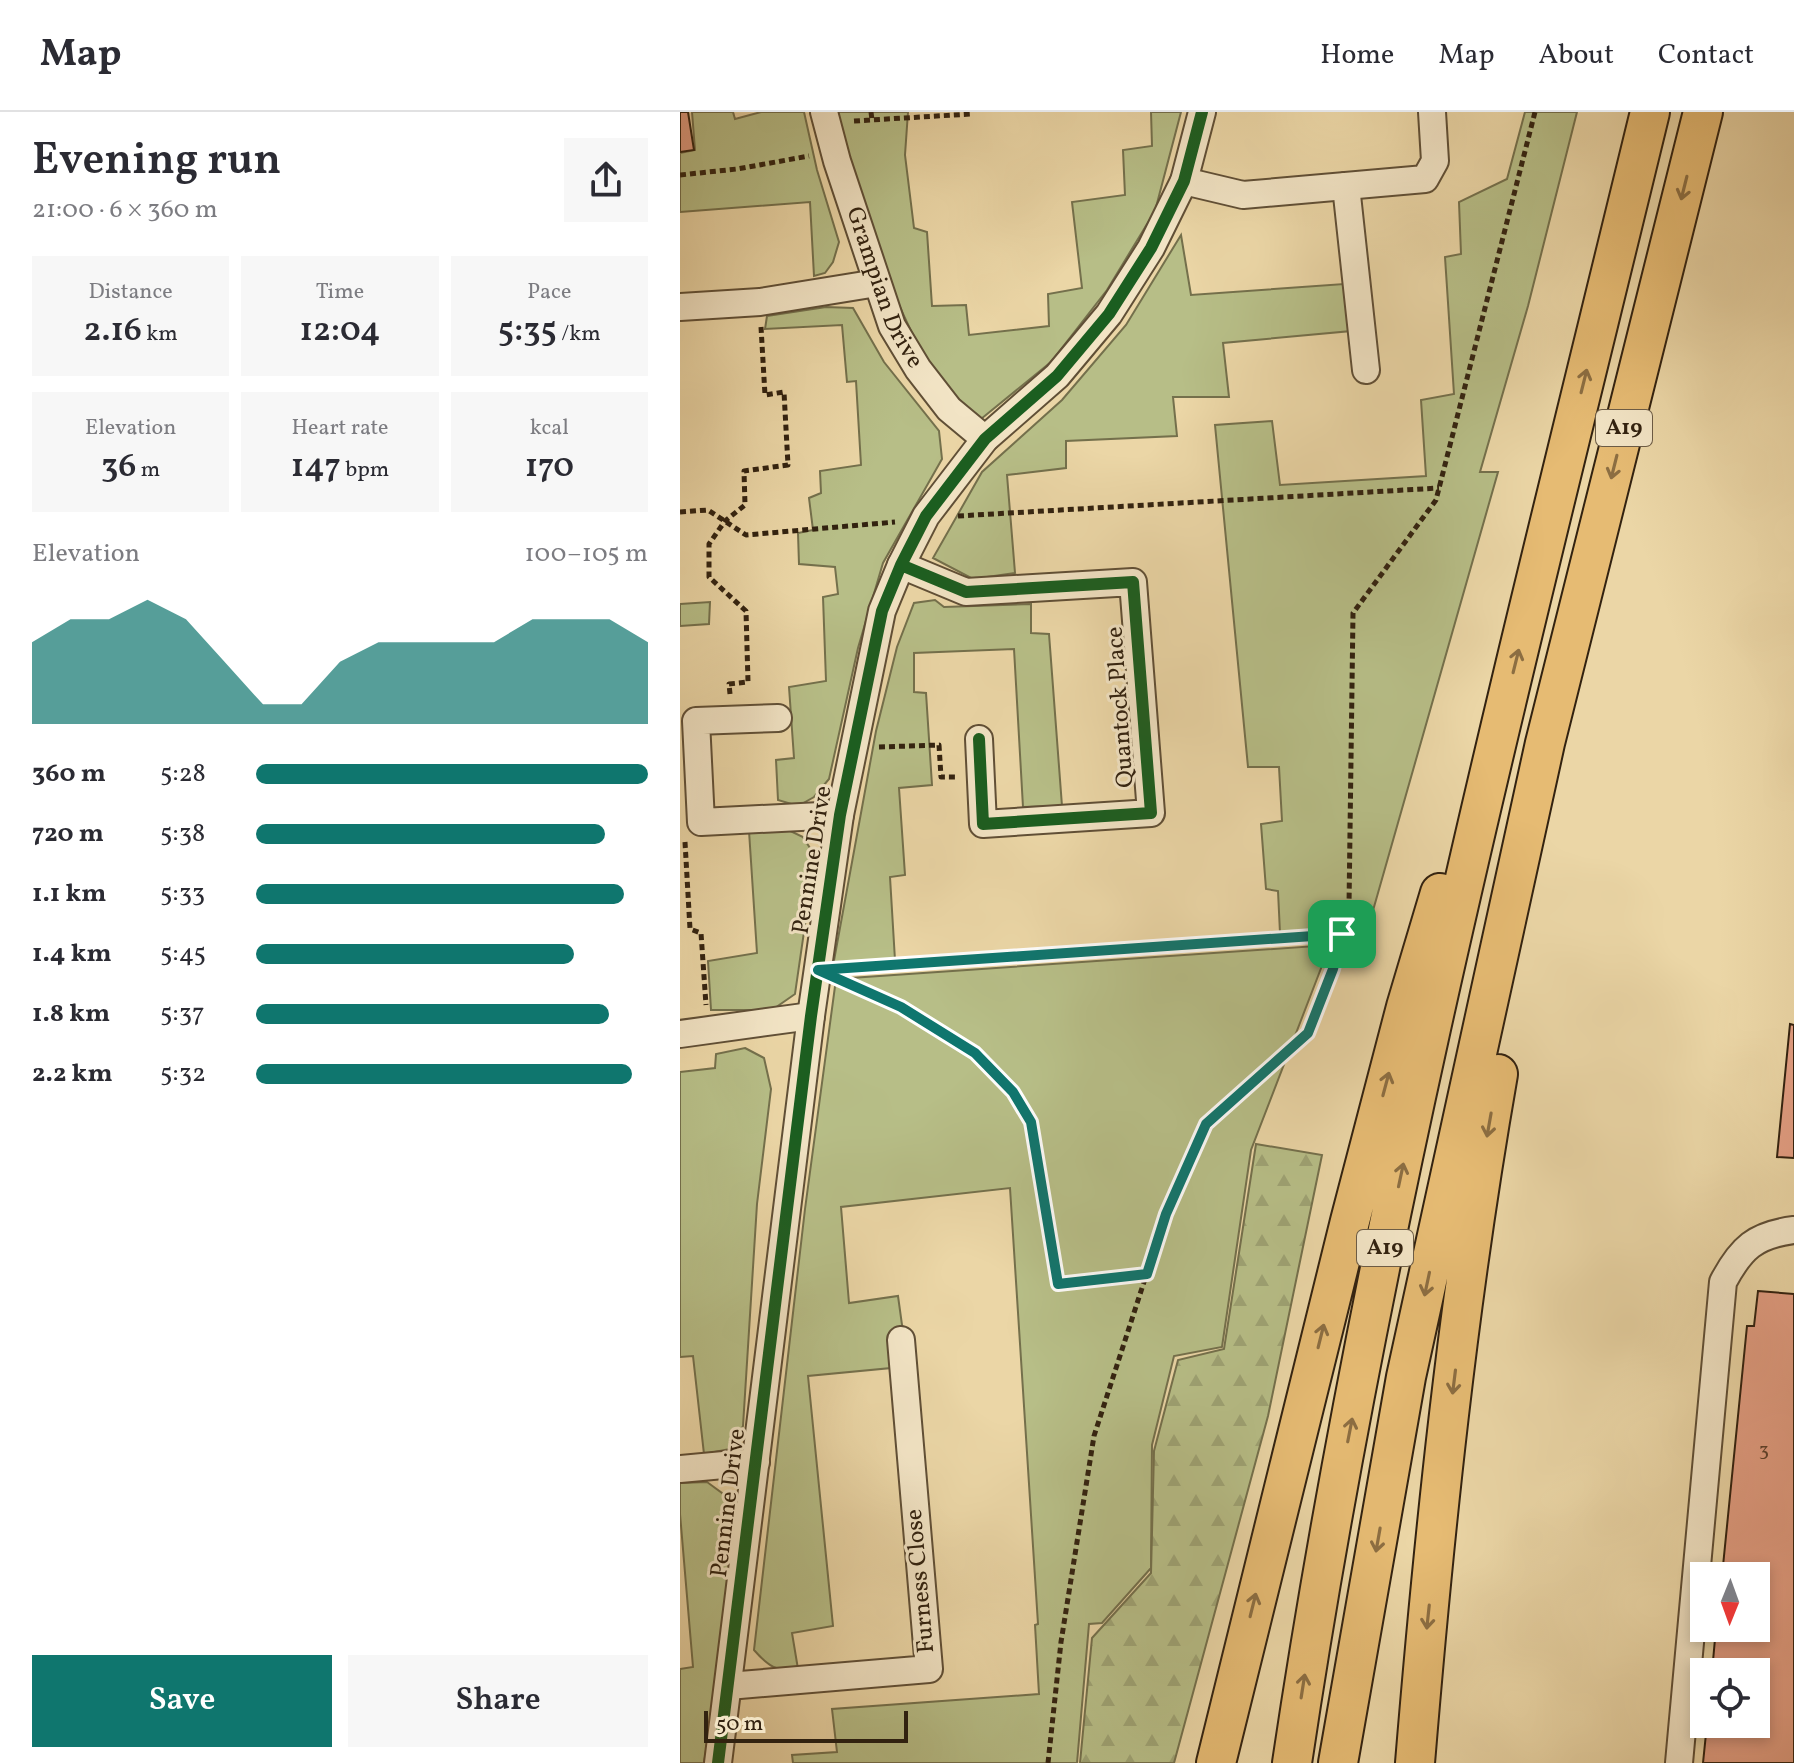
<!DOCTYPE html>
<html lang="en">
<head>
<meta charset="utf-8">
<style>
	:root { --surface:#fff; --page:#f7f7f7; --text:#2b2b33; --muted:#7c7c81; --line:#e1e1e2; --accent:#0f766e }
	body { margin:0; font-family:Vollkorn,serif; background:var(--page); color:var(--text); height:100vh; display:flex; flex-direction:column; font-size:30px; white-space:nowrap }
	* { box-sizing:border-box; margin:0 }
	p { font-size:26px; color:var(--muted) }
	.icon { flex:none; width:44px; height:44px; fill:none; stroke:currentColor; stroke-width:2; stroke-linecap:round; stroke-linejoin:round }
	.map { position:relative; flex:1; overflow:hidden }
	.details { display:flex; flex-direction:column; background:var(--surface); width:680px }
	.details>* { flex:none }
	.needle { width:52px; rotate:181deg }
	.fabs { position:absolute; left:1010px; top:1450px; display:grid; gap:16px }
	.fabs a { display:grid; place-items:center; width:80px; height:80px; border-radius:0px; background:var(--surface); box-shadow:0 4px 12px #0003; font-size:40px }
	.scale { position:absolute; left:24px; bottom:20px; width:204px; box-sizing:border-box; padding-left:8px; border:4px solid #322210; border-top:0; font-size:22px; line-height:28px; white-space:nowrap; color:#322210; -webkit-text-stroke:6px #f2e4c5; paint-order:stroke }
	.pin { position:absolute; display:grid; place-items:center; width:68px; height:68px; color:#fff; margin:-34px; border-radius:16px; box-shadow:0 4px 12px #0006 }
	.round { display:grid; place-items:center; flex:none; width:84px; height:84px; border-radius:0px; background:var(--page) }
	.overview { display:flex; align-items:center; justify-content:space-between; height:136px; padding:0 32px }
	h1 { font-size:44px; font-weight:600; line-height:60px }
	.stats { display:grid; grid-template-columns:repeat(3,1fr); gap:12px; height:136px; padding:8px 32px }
	.stats div { display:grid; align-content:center; border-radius:0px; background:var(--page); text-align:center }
	.stats b { font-size:34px; font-weight:600 }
	.stats small { font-size:22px; font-weight:400 }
	.stats p { font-size:22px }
	.chart { height:224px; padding:16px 32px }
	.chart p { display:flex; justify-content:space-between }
	.chart svg { width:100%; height:144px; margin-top:8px; fill:var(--accent); opacity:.7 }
	.button { display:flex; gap:16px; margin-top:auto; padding:16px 32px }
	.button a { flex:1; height:92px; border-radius:0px; background:var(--accent); color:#fff; font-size:32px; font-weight:600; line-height:92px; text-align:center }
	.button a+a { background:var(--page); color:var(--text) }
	ul { padding:0 32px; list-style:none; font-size:26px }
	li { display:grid; grid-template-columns:128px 96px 1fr; align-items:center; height:60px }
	li i { height:20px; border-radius:10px; background:var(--accent) }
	header { display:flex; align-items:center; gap:48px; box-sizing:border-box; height:112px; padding:0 40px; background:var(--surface); border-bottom:2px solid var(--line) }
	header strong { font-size:38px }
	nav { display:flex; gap:44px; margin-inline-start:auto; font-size:28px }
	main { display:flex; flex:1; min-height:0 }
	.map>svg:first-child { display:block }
</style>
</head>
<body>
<header>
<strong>Map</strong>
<nav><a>Home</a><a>Map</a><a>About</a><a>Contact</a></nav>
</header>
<main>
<section class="details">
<div class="overview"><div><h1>Evening run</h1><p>21:00 · 6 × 360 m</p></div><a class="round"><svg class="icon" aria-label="share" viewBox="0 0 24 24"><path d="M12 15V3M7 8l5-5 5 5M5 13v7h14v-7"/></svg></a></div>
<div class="stats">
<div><p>Distance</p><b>2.16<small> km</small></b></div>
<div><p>Time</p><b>12:04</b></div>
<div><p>Pace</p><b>5:35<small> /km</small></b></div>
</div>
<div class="stats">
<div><p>Elevation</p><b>36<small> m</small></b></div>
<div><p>Heart rate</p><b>147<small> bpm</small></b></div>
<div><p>kcal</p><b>170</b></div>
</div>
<div class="chart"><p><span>Elevation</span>100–105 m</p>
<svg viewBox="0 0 160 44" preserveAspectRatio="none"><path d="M0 44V19L10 12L20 12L30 6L40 12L50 25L60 38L70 38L80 25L90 19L100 19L110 19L120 19L130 12L140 12L150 12L160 19V44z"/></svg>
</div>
<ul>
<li><b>360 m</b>5:28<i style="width:100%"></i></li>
<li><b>720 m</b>5:38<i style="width:89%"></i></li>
<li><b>1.1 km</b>5:33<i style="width:94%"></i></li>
<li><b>1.4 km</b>5:45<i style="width:81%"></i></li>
<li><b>1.8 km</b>5:37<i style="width:90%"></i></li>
<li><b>2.2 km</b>5:32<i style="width:96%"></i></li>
</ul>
<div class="button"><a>Save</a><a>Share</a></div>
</section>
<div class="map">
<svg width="1114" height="1651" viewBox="0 0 1114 1651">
	<defs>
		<pattern id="forest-firs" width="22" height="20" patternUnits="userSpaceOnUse" patternTransform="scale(2)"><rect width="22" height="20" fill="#b7be87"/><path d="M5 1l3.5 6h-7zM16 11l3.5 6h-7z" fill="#9ea374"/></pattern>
	</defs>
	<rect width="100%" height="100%" fill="#ebd6a6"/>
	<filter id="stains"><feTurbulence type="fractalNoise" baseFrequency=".0025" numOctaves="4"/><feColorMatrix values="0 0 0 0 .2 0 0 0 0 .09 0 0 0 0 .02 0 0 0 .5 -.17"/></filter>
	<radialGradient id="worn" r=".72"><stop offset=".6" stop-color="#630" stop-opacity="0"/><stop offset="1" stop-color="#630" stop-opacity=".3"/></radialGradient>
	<path fill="#b7be87" stroke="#74704c" stroke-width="2" d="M12,0h41l2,7 26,-7h43l13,58 22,72 -6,20 -8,11 -11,3 -4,-74 -130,10v-59l15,-3z
		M156,0h72l-3,43 9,73 13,4 5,74 34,-1 3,30 80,-9 -1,-32 34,-6 -10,-86 53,-7 -2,-45 29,-4 -1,-34h30l-26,99 -48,79 -56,72 -70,57c-14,-13 -33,-27 -44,-43 -50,-74 -75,-178 -101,-264z
		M845,0h52l-49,194 -48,166h18l-130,456 -88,5 -2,-42 -12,-2 -5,-65 21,-3 -3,-54h-31l-33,-342 57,-4 8,64 146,-9 -5,-76 33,-6 -9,-137 16,-3 -2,-52 48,-23z
		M501,123l10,60 153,-11 7,47 -128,12 6,54h-56l4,39 -111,5v27l-59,7 8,98 -42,6 -40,-21 49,-86 80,-72 64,-75z
		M146,195l27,1 31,54 55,69 3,28 -59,104 -25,85 -29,131 -15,18 -16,9 -20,-6 -2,-40 18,-2 -5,-71 37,-6 -3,-84 15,-3 -3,-27 -36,-3 -1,-31 15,-3 -4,-32 12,-5 -1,-22 41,-6 -5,-84 -9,1 -5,-57 -77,4 2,-13z
		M255,488l9,7 87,-3v29l18,1 13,172 -39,1 -9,-158 -100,4v39l12,1 6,92 -33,3 6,87 -15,2 5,83 -62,6 43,-235 21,-84 17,-44z
		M30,490l-1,22 -29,2v-22z
		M102,715l21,10 12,19 -20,138 -23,16h-61l-3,-49 49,-8 -8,-122z
		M650,833l-79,205 -29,197 -48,9 -22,89 -1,123 -49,55 -13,1 -12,139h-284l-1,-8 45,-3 -5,-43 207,-15 -4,-69 3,-1 -28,-436 -169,19 8,96 49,-7 5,36 -14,1 2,35 -83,8 25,250 -41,7 6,36c-22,3 -30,-3 -44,-19l51,-441 31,-230z
		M65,936l19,10 7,31 -14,115 -14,222 -13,23 -26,5 -11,-98 -13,1v-285l35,-4 1,-14z
		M27,1370l19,14 8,19 -18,172 -12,76h-24v-94l13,-2 -13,-153v-31z"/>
	<path fill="url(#forest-firs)" stroke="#74704c" stroke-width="2" d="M576,1032l66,11 -54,261 -94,347h-94l12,-125 59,-65 3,-122 24,-91 46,-11z"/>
	<path fill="#e39e83" stroke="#322210" stroke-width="2" d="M0,0h8l6,38 -14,2z
		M1110,912l4,1v133l-17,-1z
		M1078,1179l36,3v469h-91l4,-39h49v-52h-44l4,-44h40v-52h-34l25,-250h7z"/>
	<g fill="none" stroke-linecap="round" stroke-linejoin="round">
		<defs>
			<g id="minor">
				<path id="s1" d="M144,0l13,49 55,165 26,43 31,40 36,30"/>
				<path d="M504,69l59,14 182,-16 10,-18 -3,-49"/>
				<path d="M666,74l20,184"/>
				<path d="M0,195l80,-5 117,-19"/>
				<path d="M221,453l65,27 167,-10 18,231 -168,11 -4,-85"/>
				<path d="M98,606l-82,3 5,101 139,-7"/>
				<path d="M0,922l131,-18"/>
				<path d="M0,1357l76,-7"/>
				<path d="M48,1574l201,-17 -28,-329"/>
				<path d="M38,1651l93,-747 29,-201 42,-204 19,-46 25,-49 59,-77 72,-63 52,-62 42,-66 33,-67 18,-69"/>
				<path d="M999,1651l44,-481c18,-34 32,-47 71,-52"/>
			</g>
			<path id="highway" d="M536,1651l134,-542 56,-214 34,-114
				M612,1651c83,-557 225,-1104 358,-1651
				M658,1651l68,-386 139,-634 158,-631
				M735,1651c19,-230 43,-461 83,-689"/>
		</defs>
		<use href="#minor" stroke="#604f36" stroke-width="30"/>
		<use href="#highway" stroke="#322210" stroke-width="42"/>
		<path stroke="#322210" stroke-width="5" stroke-dasharray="6 4" stroke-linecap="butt" d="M191,0l1,8
			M174,9l117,-7
			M0,63l57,-6 72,-13
			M0,400l28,-2 38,25 149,-13
			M278,404l481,-28
			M50,582l-1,-10 19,-2 -2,-71 -37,-34v-33l16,-23 20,-16 -1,-34 44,-6 -4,-73 -19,3 -4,-68
			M199,635l60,-2 2,32h14
			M5,730l5,87 11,4 5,72
			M162,856l500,-34
			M161,868l60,27 74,46 38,39 18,30 27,162 89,-10
			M368,1651l13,-121 33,-206 72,-222 40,-90 102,-91 25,-64 16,-63 4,-293 83,-113 99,-388"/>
		<use href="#minor" stroke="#f2e4c5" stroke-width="26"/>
		<use href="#highway" stroke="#e6bb73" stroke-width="38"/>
		<defs>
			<path id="cycleway" d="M221,453l65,27 167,-10 18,231 -168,11 -4,-85
				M38,1651l93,-747 29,-201 42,-204 19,-46 25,-49 59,-77 72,-63 52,-62 42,-66 33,-67 18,-69"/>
		</defs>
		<use href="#cycleway" stroke="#f2e4c5" stroke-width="17"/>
		<use href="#cycleway" stroke="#1b5e20" stroke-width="12"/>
	</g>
	<defs><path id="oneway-shaft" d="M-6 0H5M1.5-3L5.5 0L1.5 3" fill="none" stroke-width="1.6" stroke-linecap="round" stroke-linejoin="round" transform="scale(2)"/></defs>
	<g stroke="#8c6e42">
		<use href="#oneway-shaft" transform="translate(1004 76) rotate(104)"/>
		<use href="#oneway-shaft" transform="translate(904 269) rotate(-76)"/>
		<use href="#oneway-shaft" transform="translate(934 355) rotate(104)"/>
		<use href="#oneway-shaft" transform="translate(836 549) rotate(-76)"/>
		<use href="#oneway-shaft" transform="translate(706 972) rotate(-75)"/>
		<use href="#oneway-shaft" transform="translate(809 1013) rotate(100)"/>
		<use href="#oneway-shaft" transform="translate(721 1063) rotate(-78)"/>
		<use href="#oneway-shaft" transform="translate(747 1172) rotate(102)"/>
		<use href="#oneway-shaft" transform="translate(641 1224) rotate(-76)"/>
		<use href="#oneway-shaft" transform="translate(774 1270) rotate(97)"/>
		<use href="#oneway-shaft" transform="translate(670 1318) rotate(-79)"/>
		<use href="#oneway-shaft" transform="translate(698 1428) rotate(100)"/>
		<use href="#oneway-shaft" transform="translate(573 1493) rotate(-76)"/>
		<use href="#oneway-shaft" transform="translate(748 1505) rotate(96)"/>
		<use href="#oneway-shaft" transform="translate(623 1574) rotate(-81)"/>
	</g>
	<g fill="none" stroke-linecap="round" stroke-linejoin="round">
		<defs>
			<path id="route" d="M662,822l-9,35 -25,64 -102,91 -40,90 -19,60 -89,10 -27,-162 -18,-30 -38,-39 -74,-46 -83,-37z"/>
		</defs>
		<use href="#route" stroke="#fff" stroke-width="16"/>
		<use href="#route" stroke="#0f766e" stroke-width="10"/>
	</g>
	<g text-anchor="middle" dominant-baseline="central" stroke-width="6" stroke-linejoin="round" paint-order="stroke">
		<g font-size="20" fill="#5e412d">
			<text x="1084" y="1339">3</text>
		</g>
		<g fill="#f2e4c5" stroke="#6c5c46" stroke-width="2">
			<rect x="916" y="298" width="56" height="36" rx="6"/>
			<rect x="677" y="1118" width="56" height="36" rx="6"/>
		</g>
		<g font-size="22" font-weight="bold" fill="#322210">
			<text x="944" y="316">A19</text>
			<text x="705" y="1136">A19</text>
		</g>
		<g font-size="24" fill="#322210" stroke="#f2e4c5">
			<text stroke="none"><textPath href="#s1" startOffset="186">Grampian Drive</textPath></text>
			<text transform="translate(441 595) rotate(-94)">Quantock Place</text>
			<text transform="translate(133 748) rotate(-81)">Pennine Drive</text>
			<text transform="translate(49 1391) rotate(-83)">Pennine Drive</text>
			<text transform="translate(241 1469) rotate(-95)">Furness Close</text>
		</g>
	</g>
	<rect width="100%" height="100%" filter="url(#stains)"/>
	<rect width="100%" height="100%" fill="url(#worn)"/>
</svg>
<div class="fabs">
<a><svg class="needle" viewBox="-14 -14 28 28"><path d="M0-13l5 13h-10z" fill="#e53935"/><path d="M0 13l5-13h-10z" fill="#7c7c81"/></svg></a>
<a><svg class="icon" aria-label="locate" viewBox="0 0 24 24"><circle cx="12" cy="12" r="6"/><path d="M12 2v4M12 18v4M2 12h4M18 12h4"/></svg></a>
</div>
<div class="scale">50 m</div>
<div class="pin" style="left:662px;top:822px;background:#1e9e55"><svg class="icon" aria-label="arrive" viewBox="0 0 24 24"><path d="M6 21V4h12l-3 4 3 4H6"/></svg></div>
</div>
</main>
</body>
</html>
